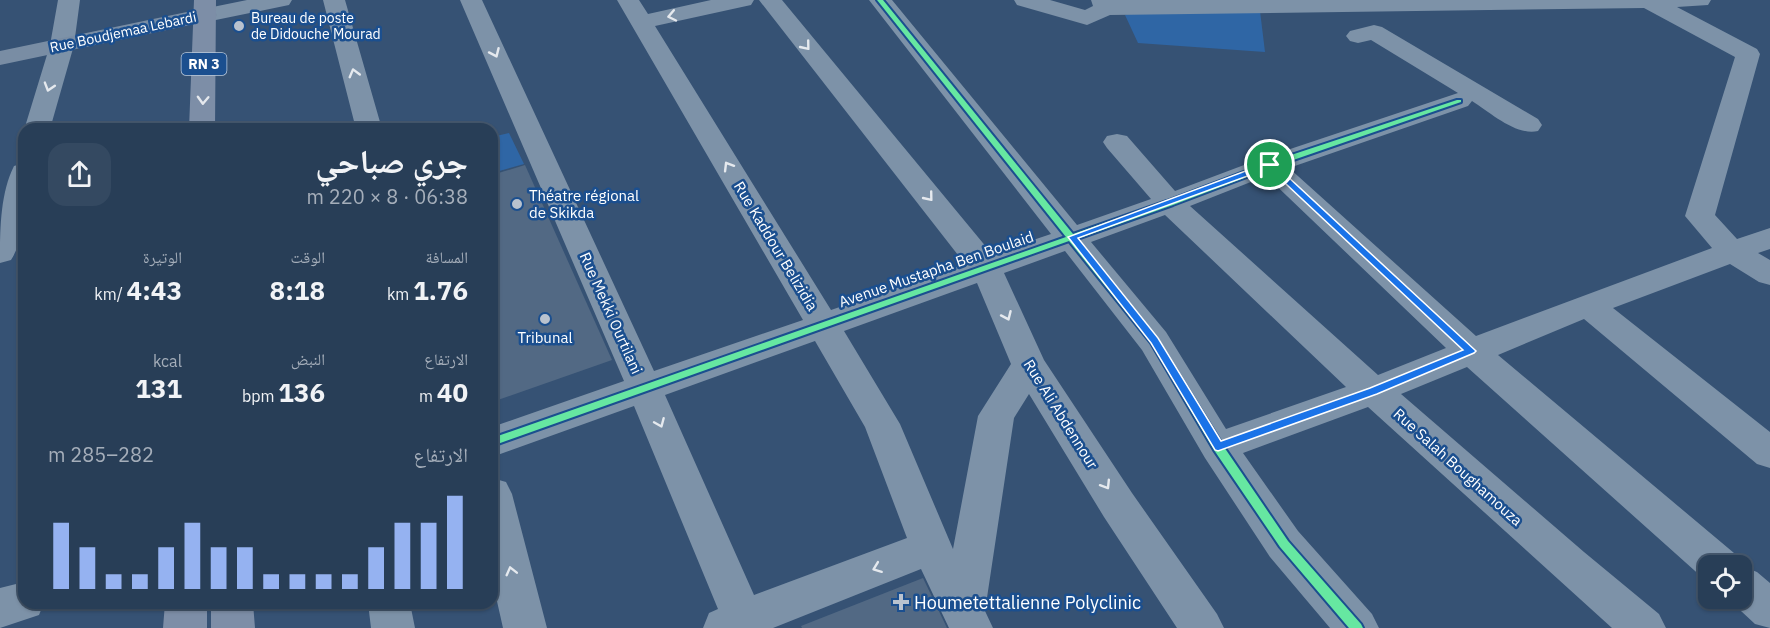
<!DOCTYPE html>
<html lang="ar">
<head>
<meta charset="utf-8">
<style>
	:root { --surface:#283e57; --page:#344961; --text:#f1f3f6; --muted:#a5aeba; --line:#44576d; --accent:#95b2f1 }
	body { margin:0; font-family:"IBM Plex Sans","Noto Naskh Arabic",sans-serif; background:var(--page); color:var(--text); direction:rtl; height:100vh; display:flex; flex-direction:column; font-size:22px; white-space:nowrap }
	* { box-sizing:border-box; margin:0 }
	p { font-size:20px; color:var(--muted) }
	.icon { flex:none; width:33px; height:33px; fill:none; stroke:currentColor; stroke-width:2; stroke-linecap:round; stroke-linejoin:round }
	.map { position:relative; flex:1; overflow:hidden; direction:ltr }
	.drawer { position:absolute; left:18px; top:123px; width:480px; height:486px; display:flex; flex-direction:column; background:var(--surface); border-radius:18px; box-shadow:0 2px 4px #0004,0 0 0 2px var(--line); direction:rtl }
	.drawer>* { flex:none }
	.buttons { position:absolute; left:1698px; top:555px; display:grid; gap:12px }
	.buttons a { display:grid; place-items:center; width:54px; height:54px; border-radius:12px; background:var(--surface); box-shadow:0 2px 4px #0004,0 0 0 2px var(--line); font-size:30px }
	.pin { position:absolute; display:grid; place-items:center; width:51px; height:51px; color:#fff; margin:-26px; border:3px solid #fff; border-radius:50%; box-shadow:0 2px 6px #0007 }
	.round { display:grid; place-items:center; flex:none; width:63px; height:63px; border-radius:18px; background:var(--page) }
	.overview { display:flex; align-items:center; justify-content:space-between; height:102px; padding:0 30px }
	h1 { font-size:33px; font-weight:700; line-height:45px }
	.metrics { display:grid; grid-template-columns:repeat(3,1fr); gap:9px; height:102px; padding:6px 30px }
	.metrics div { display:grid; align-content:center }
	.metrics b { font-size:26px; font-weight:700 }
	.metrics small { font-size:16px; font-weight:400 }
	.metrics p { font-size:16px }
	.chart { height:168px; padding:12px 30px }
	.chart p { display:flex; justify-content:space-between }
	.chart svg { width:100%; height:108px; margin-top:6px; stroke:var(--accent); stroke-width:6 }
	.map>svg:first-child { display:block }
</style>
</head>
<body>
<div class="map">
<svg width="1770" height="628" viewBox="0 0 1770 628">
	<rect width="100%" height="100%" fill="#365274"/>
	<path fill="#2f66a5" d="M1137,11h123l5,41 -127,-9 -13,-28z
		M509,133l15,31 -32,9v-36z"/>
	<path fill="#526984" d="M525,165l87,195 -120,42v-227z
		M923,578l24,50h-145l-1,-2z"/>
	<g fill="none" stroke-linecap="round" stroke-linejoin="round">
		<path fill="#7d92a8" fill-rule="evenodd" d="M58,0h22l-6,45 -24,84 -26,1 26,-85z
			M247,0h45l-3,5 -83,17 -8,-2 -3,-5 3,-5z
			M323,0h22l37,129h-26z
			M460,0h22l172,371 149,-51 -186,-320h22l9,14 63,-14h43l-3,5 -96,21 176,284 134,-46 -206,-264h23l210,254 59,-20 -182,-234h23l185,225 74,-26 -44,-51 -4,-6 4,-6 10,-2 10,2 48,55 85,-32 198,-66 -87,-53 -13,3 -8,-2 -4,-5 4,-5 24,-6 8,2 156,92 4,6 -4,6c-22,5 -47,-18 -66,-30l-4,5 -179,62 187,168 236,-88 -27,-32 50,-159 -91,-49 -534,7 -23,10 -70,-20 -3,-5h36l35,10 8,-4 -2,-6h620l-3,5 -31,2 80,42 3,5 -45,161 22,24 33,-11v21l-12,4 12,7v25l-11,-3 -29,-18 -117,44 157,124v36l-13,-4 -173,-145 -86,36 236,198 5,13h-31v15l-4,-2 -237,-212 -66,27 183,158 75,62 7,14h-54l-244,-221 -125,46 55,78 74,83 7,14h-49l-60,-71 -65,-99 -63,-108 -77,-99 -61,22 40,87 88,133 85,121 7,14h-47l-73,-111 -75,-123 -15,24 -29,193 8,17h-44l-28,-59 -148,59h-70l6,-15 9,-4 -84,-203 -142,51v-30l132,-46zM1266,176l180,172 -68,27 -188,-169zM1165,215l181,172 -120,42 -60,-97 -75,-90zM977,283l34,81 -33,52 -25,133 -53,-125 -56,-93zM815,341l50,86 42,111 -153,57 -89,-200z
			M24,163c0,32 5,69 -13,97l-11,3c0,-32 0,-69 14,-97z
			M492,478l14,4 6,12 35,134h-44l-11,-49z
			M1742,566l15,6 13,11v45l-15,-4 -28,-26h15z
			M24,582v21h20l-5,12 -39,13v-40z
			M368,603h42l5,25h-44z"/>
		<path fill="#798da4" fill-rule="evenodd" d="M206,8l8,2 3,5 -3,5 -214,45v-14z"/>
		<path fill="#7d8ea7" fill-rule="evenodd" d="M194,0h22l-1,129h-26z
			M165,603h42v25h-44z
			M211,603h42l2,25h-44z"/>
		<defs>
			<path id="cycleway" d="M877,0h6l190,234 94,-33 100,-38 190,-63h4v2l-188,65 -100,38 -96,34 80,100 65,105 66,97 73,83 2,4h-14l-69,-81 -66,-97 -63,-107 -82,-102 -577,205v-8l574,-201z"/>
		</defs>
		<use href="#cycleway" stroke="#1b4f8f" stroke-width="4"/>
		<use href="#cycleway" fill="#66e7a1" fill-rule="evenodd"/>
	</g>
	<defs><path id="oneway-chevron" d="M-2-3.5L2.5 0L-2 3.5" fill="none" stroke-width="1.6" stroke-linecap="round" stroke-linejoin="round" transform="scale(1.5)"/></defs>
	<g stroke="#e5e9ee">
		<use href="#oneway-chevron" transform="translate(672 16) rotate(168)"/>
		<use href="#oneway-chevron" transform="translate(806 46) rotate(51)"/>
		<use href="#oneway-chevron" transform="translate(495 53) rotate(66)"/>
		<use href="#oneway-chevron" transform="translate(354 73) rotate(-105)"/>
		<use href="#oneway-chevron" transform="translate(49 87) rotate(107)"/>
		<use href="#oneway-chevron" transform="translate(728 166) rotate(-121)"/>
		<use href="#oneway-chevron" transform="translate(929 197) rotate(51)"/>
		<use href="#oneway-chevron" transform="translate(1007 316) rotate(66)"/>
		<use href="#oneway-chevron" transform="translate(660 423) rotate(67)"/>
		<use href="#oneway-chevron" transform="translate(1106 485) rotate(58)"/>
		<use href="#oneway-chevron" transform="translate(877 568) rotate(159)"/>
		<use href="#oneway-chevron" transform="translate(511 571) rotate(-104)"/>
	</g>
	<use stroke="#e5e8ed" href="#oneway-chevron" transform="translate(203 100) rotate(92)"/>
	<path fill="#1a73e8" stroke="#fff" stroke-width="1.5" fill-rule="evenodd" d="M1267,163h6l203,188 -2,2 -97,41 -159,57 -3,-1 -64,-107 -83,-106zM1269,168l194,182 -93,38 -149,53 -63,-103 -80,-100z"/>
	<g fill="#b9c2ce" stroke="#1b4f8f" stroke-width="2">
		<circle cx="239" cy="26" r="6"/>
		<circle cx="517" cy="204" r="6"/>
		<circle cx="545" cy="319" r="6"/>
		<path d="M898 593h6v6h6v6h-6v6h-6v-6h-6v-6h6z"/>
	</g>
	<g text-anchor="middle" dominant-baseline="central" stroke-width="5" stroke-linejoin="round" paint-order="stroke">
		<g font-size="14" fill="#fff" stroke="#1b4f8f" text-anchor="start">
			<text x="251" y="18">Bureau de poste<tspan x="251" dy="16">de Didouche Mourad</tspan></text>
		</g>
		<g font-size="14" fill="#fff" stroke="#1b4f8f">
			<text transform="translate(123 32) rotate(-12)">Rue Boudjemaa Lebardi</text>
		</g>
		<rect fill="#1b4f8f" stroke="#bbcadd" stroke-width="1.5" x="181.5" y="53" width="45" height="22" rx="4.5"/>
		<g font-size="14" font-weight="bold" fill="#fff">
			<text x="204" y="64">RN 3</text>
		</g>
		<g font-size="15" fill="#fff" stroke="#1b4f8f" text-anchor="start">
			<text x="529" y="195">Théatre régional<tspan x="529" dy="17">de Skikda</tspan></text>
			<text x="545" y="337" text-anchor="middle">Tribunal</text>
		</g>
		<g font-size="15" fill="#fff" stroke="#1b4f8f">
			<text transform="translate(776 246) rotate(59)">Rue Kaddour Belizidia</text>
			<text transform="translate(936 269) rotate(-19)">Avenue Mustapha Ben Boulaid</text>
			<text transform="translate(611 313) rotate(66)">Rue Mekki Ourtilani</text>
			<text transform="translate(1061 414) rotate(58)">Rue Ali Abdennour</text>
			<text transform="translate(1458 467) rotate(42)">Rue Salah Boughamouza</text>
		</g>
		<g font-size="18" fill="#fff" stroke="#1b4f8f" text-anchor="start">
			<text x="914" y="602">Houmetettalienne Polyclinic</text>
		</g>
	</g>
</svg>
<div class="buttons">
<a><svg class="icon" aria-label="locate" viewBox="0 0 24 24"><circle cx="12" cy="12" r="6"/><path d="M12 2v4M12 18v4M2 12h4M18 12h4"/></svg></a>
</div>
<div class="pin" style="left:1270px;top:165px;background:#1e9e55"><svg class="icon" aria-label="arrive" viewBox="0 0 24 24"><path d="M6 21V4h12l-3 4 3 4H6"/></svg></div>
<section class="drawer">
<div class="overview"><div><h1>جري صباحي</h1><p>06:38 · 8 × 220 m</p></div><a class="round"><svg class="icon" aria-label="share" viewBox="0 0 24 24"><path d="M12 15V3M7 8l5-5 5 5M5 13v7h14v-7"/></svg></a></div>
<div class="metrics">
<div><p>المسافة</p><b>1.76<small> km</small></b></div>
<div><p>الوقت</p><b>8:18</b></div>
<div><p>الوتيرة</p><b>4:43<small> /km</small></b></div>
</div>
<div class="metrics">
<div><p>الارتفاع</p><b>40<small> m</small></b></div>
<div><p>النبض</p><b>136<small> bpm</small></b></div>
<div><p>kcal</p><b>131</b></div>
</div>
<div class="chart"><p><span>الارتفاع</span>282–285 m</p>
<svg viewBox="0 0 160 44" preserveAspectRatio="none"><path d="M5 44V17M15 44V27M25 44V38M35 44V38M45 44V27M55 44V17M65 44V27M75 44V27M85 44V38M95 44V38M105 44V38M115 44V38M125 44V27M135 44V17M145 44V17M155 44V6"/></svg>
</div>
</section>
</div>
</body>
</html>
